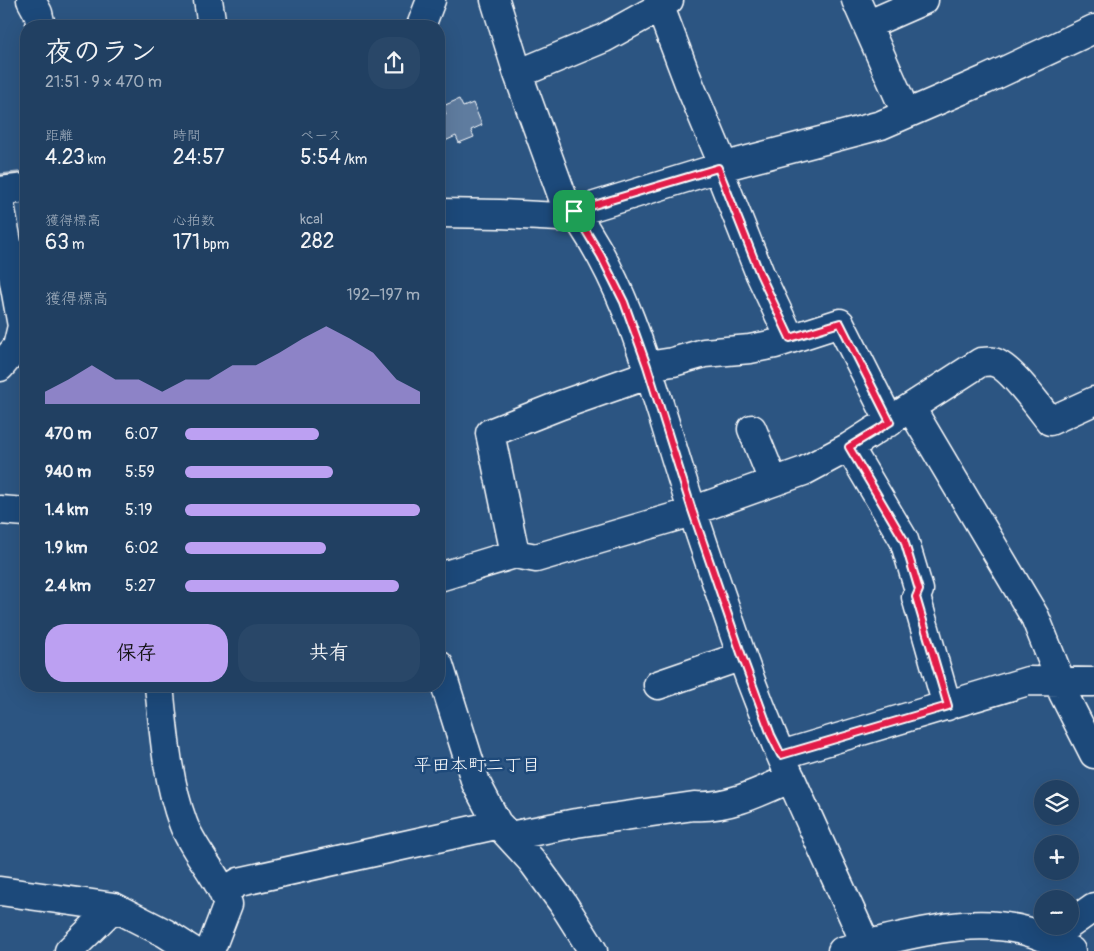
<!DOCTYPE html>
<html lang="ja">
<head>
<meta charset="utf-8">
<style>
	:root { --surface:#214062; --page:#294768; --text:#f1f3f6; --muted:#a2afbe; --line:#3e5977; --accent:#bca0f2 }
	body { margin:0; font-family:Pangolin,"Klee One",sans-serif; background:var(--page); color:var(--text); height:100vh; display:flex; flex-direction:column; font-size:19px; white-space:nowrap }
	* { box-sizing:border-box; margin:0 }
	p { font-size:16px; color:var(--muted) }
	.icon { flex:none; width:28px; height:28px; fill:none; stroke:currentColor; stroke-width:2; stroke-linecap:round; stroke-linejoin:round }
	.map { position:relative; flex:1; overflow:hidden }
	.sheet { position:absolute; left:20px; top:20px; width:425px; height:672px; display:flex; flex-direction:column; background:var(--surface); border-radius:20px; box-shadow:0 5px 20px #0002,0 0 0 1px var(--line) }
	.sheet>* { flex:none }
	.buttons { position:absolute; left:1034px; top:780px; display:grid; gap:10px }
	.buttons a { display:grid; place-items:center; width:45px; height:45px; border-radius:50%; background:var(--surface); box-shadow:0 5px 20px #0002,0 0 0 1px var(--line); font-size:25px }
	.pin { position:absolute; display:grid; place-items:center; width:42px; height:42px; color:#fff; margin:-21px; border-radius:10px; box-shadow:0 2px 8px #0006 }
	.round { display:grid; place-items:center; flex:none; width:52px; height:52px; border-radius:20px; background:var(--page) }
	.head { display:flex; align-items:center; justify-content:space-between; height:85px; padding:0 25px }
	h1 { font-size:28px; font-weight:600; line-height:38px }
	.stats { display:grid; grid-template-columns:repeat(3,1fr); gap:8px; height:85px; padding:5px 25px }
	.stats div { display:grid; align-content:center }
	.stats b { font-size:21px; font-weight:600 }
	.stats small { font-size:14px; font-weight:400 }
	.stats p { font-size:14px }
	.chart { height:140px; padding:10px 25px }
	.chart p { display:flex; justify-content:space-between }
	.chart svg { width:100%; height:90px; margin-top:5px; fill:var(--accent); opacity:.7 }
	.button { display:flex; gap:10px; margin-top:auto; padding:10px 25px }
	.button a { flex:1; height:58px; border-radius:20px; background:var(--accent); color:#111; font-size:20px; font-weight:600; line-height:58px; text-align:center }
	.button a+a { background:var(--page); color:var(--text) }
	ul { padding:0 25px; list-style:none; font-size:16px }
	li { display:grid; grid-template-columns:80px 60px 1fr; align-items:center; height:38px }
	li i { height:12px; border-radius:6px; background:var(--accent) }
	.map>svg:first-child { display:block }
</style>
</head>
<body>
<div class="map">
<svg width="1094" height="951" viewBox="0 0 1094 951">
	<rect width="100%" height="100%" fill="#2c5582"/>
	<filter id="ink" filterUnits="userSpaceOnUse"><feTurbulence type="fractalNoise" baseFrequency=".02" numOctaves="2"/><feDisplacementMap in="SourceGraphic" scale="10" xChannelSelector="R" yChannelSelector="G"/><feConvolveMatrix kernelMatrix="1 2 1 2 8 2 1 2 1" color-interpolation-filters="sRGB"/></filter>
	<g filter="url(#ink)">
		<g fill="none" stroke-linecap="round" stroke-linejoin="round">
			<path stroke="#acbcce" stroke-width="7" d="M0,177l26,-3"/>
		</g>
		<path fill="#5e7c9f" stroke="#fff" d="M459,99l4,8 10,-4 9,22 -11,5 3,7 -15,6 -3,-7 -11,5 -6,-13v-11l7,-3 -3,-8z"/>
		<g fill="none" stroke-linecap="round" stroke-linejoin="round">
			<defs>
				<path id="minor" d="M31,0l7,13 3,13
					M208,0l4,26
					M495,0l23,74 45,124c62,77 87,178 116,271 19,62 41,123 62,185 35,99 82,194 125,291
					M856,0l50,113
					M660,7l30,79 34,81
					M867,25l57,-25
					M421,26l10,-26
					M518,74l86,-36 56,-31 9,-7
					M718,168l42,106 30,64
					M0,191l26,-3
					M0,204l22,122 -5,21 -17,20
					M439,213l61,1 59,3 159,-49 163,-43 104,-45 109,-51
					M647,366l26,-4 31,-9 46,-4 25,-5 65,-21 50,99
					M911,408l124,209 26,65 2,11 31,61
					M752,429l21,52
					M849,447l55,93 15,50 -3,7 31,109
					M0,510l26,2
					M515,554l-25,-121 71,-28 89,-31
					M439,577l76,-23 21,4 139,-41 129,-46 45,-24 132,-85c4,0 9,-1 12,0 16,3 46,45 57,59l44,-20
					M439,665l37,118 21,40 35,38 30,41 31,49
					M658,685l84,-29
					M159,686c5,46 8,94 24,137 8,22 24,40 35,60 4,6 7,14 10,21l-18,47
					M781,755l247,-74 66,1
					M510,836l66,-13 118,-17c34,2 66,-14 97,-28
					M0,891l114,16 51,26 28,18
					M223,892l16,-10 252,-56 6,-3
					M1070,924l24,-17
					M69,951l45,-44
					M842,951c17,-5 35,-9 52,-13 44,-10 88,-19 132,-7 16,4 31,12 45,20"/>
			</defs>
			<use href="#minor" stroke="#fff" stroke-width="31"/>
			<use href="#minor" stroke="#1f4a7a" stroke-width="28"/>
		</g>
	</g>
	<g fill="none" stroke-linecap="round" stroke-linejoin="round" filter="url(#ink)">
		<defs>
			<path id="route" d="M718,168l42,106 30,64 50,-15 50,99 -41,25 55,93 15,50 -3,7 32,109 -167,49 -10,-20 -29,-79 -50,-146 -45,-144 -23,-64 -23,-46 -27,-45z"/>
		</defs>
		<use href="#route" stroke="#fff" stroke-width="10"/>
		<use href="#route" stroke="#e11d48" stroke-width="6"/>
	</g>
	<g text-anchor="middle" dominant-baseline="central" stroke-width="5" stroke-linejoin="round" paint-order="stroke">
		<g font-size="18" fill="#fff" stroke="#1f4a7a">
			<text x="477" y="765">平田本町二丁目</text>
		</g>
	</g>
</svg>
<div class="buttons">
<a><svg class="icon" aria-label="layers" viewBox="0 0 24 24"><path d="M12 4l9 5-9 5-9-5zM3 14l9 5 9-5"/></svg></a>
<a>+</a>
<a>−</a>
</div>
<div class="pin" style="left:574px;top:211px;background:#1e9e55"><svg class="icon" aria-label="arrive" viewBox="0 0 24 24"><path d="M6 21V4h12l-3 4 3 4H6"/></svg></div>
<section class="sheet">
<div class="head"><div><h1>夜のラン</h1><p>21:51 · 9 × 470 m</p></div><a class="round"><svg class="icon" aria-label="share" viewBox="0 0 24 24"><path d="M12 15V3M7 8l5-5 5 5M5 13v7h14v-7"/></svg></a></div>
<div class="stats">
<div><p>距離</p><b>4.23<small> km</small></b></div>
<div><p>時間</p><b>24:57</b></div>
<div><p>ペース</p><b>5:54<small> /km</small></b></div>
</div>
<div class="stats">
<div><p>獲得標高</p><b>63<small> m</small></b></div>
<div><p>心拍数</p><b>171<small> bpm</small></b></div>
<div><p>kcal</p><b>282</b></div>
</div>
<div class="chart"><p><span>獲得標高</span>192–197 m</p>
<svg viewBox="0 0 160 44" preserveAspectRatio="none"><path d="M0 44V38L10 32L20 25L30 32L40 32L50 38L60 32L70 32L80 25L90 25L100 19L110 12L120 6L130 12L140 19L150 32L160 38V44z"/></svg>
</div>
<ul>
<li><b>470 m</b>6:07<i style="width:57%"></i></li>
<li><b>940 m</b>5:59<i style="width:63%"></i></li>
<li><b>1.4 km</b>5:19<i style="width:100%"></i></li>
<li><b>1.9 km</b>6:02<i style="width:60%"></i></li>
<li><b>2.4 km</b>5:27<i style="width:91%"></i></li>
</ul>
<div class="button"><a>保存</a><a>共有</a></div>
</section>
</div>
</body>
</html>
